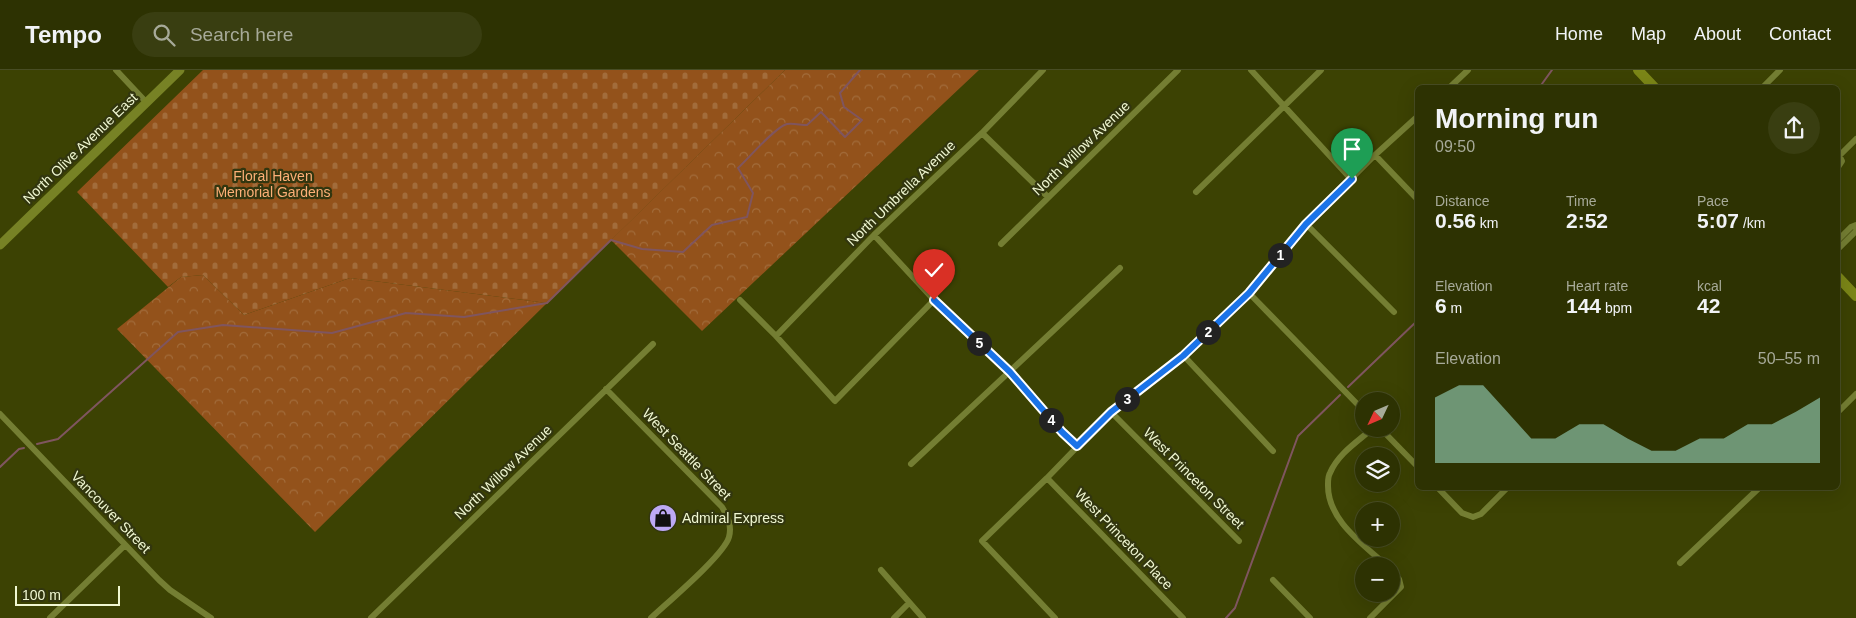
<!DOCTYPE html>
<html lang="en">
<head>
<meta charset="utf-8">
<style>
	:root { --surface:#2d3202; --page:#393e11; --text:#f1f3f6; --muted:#a7aa99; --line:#484d24; --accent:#8abfa5 }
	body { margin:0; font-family:Helvetica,sans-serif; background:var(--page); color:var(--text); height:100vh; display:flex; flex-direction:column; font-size:19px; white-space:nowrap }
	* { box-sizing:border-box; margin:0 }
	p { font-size:16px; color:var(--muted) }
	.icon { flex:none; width:28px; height:28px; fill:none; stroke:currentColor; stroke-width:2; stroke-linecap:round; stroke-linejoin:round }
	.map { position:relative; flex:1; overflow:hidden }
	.sheet { position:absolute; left:1415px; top:15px; width:425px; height:405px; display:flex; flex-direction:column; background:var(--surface); border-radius:8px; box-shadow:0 5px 20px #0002,0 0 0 1px var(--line) }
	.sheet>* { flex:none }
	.needle { width:32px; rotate:226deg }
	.fabs { position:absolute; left:1355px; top:322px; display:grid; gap:10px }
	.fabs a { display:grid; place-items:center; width:45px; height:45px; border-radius:50%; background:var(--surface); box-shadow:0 5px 20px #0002,0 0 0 1px var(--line); font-size:25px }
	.scale { position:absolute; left:15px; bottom:12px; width:105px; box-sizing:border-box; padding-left:5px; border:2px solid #f0f7d2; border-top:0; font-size:14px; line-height:18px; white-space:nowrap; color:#f0f7d2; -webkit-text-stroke:4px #32360f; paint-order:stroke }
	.pin { position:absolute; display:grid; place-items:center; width:42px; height:42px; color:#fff; margin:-51px -21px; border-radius:50% 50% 50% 0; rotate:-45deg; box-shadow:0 0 5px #0007 }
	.pin .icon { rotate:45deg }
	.km { position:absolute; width:25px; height:25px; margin:-12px; border-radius:50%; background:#222; color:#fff; font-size:14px; line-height:25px; text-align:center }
	.round { display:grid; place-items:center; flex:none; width:52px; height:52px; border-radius:26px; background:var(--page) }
	.head { display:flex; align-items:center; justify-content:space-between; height:85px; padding:0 20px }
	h1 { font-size:28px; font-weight:700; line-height:38px }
	.metrics { display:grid; grid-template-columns:repeat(3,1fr); gap:8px; height:85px; padding:5px 20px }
	.metrics div { display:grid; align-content:center }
	.metrics b { font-size:21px; font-weight:700 }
	.metrics small { font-size:14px; font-weight:400 }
	.metrics p { font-size:14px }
	.chart { height:140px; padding:10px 20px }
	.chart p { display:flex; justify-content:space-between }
	.chart svg { width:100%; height:90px; margin-top:5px; fill:var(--accent); opacity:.7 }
	header { display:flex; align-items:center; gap:30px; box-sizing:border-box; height:70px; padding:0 25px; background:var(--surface); border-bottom:1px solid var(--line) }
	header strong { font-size:24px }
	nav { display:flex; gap:28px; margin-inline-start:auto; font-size:18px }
	.search { width:350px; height:45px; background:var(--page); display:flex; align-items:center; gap:12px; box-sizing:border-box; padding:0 18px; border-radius:28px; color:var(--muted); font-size:19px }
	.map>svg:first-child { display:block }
</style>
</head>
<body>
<header>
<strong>Tempo</strong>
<div class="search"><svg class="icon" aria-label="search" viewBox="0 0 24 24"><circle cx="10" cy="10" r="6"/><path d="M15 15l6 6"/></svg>Search here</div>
<nav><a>Home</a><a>Map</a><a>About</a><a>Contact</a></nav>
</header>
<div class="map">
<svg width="1856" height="548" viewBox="0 0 1856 548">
	<defs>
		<pattern id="forest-crowns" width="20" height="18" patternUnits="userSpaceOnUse" patternTransform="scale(1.25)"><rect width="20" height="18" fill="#93521b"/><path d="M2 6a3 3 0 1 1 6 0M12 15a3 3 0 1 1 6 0" fill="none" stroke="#a26c3b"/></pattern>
		<pattern id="cemetery-stones" width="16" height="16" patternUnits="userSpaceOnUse" patternTransform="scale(1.25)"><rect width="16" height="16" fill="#93521b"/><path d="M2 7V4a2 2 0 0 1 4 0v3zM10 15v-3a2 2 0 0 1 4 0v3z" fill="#a26c3b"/></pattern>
	</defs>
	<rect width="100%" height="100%" fill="#3c4203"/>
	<path fill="url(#forest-crowns)" d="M785,0h194l-277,261 -91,-91z
		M203,205l41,40 106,-37 197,25 -232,229 -198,-203 64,-52z"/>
	<path fill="url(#cemetery-stones)" d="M203,0h582l-238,233 -197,-25 -106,37 -41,-40 -22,2 -13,10 -91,-95z"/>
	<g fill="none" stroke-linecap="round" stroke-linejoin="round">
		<path stroke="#7f555f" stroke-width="2" d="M1539,18l13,-18
			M1348,317l70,-67
			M37,374l21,-5 120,-107 45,-7 109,8 74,-20 58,4 83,-14 64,-63 31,9 41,3 29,-27 35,-8 6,-24 -15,-25c10,-9 37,-41 49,-44 6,-1 14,1 20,1l14,-13 24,25 17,-17 -18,-13 -4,-14 20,-23
			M0,397l19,-18 5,-1
			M1226,548l9,-10 63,-172 42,-41"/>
		<path stroke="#747e33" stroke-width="6" d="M116,0l30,32
			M1251,0l100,109
			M1449,18l19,-18
			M1762,18l18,-18
			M982,63l66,64
			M1838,83l4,8 -4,6
			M1375,85l43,45
			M1840,85l16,-16
			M1196,122l125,-122
			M1306,154l88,88
			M874,165l60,65 76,72 52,60 15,14
			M1838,170l13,-13 5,-2
			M1001,174l177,-174
			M1838,179l18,-18
			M1249,223l115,118
			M740,230l36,36 59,65 99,-101
			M776,266l98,-101 108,-102 61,-63
			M1183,285l90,96
			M606,319l116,118c6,10 10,19 7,30 -5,18 -61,65 -78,81
			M1111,342l128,129
			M1838,342l18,-18
			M0,344l159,166 11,10 41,28
			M1372,359c-15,13 -34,25 -42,44 -2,3 -2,7 -2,11 -1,36 35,60 59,82
			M1381,359l37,38
			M911,394l209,-196
			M1047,408l136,140
			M1438,418l24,25 11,4 8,-3 26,-26
			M1680,493l79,-75
			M881,500l42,48
			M1273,510l37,38
			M50,548l75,-73
			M371,548l282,-274
			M894,548l15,-15
			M1055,548l-73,-77 65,-63 64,-66 72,-57 66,-62 57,-69 69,-69 43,-39
			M1370,548l31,-31 -2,-8 -8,-8"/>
		<path stroke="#778225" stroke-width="9" d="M0,175l180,-175"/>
		<path stroke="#7b8617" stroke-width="10" d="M1638,0l17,18
			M1838,207l18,19"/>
	</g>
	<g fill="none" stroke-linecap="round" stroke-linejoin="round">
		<defs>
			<path id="route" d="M934,230l76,72 52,60 15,14 34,-34 72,-56 66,-63 57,-69 46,-45"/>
		</defs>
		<use href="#route" stroke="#fff" stroke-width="10"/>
		<use href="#route" stroke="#1a73e8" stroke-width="6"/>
	</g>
	<defs>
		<symbol id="shop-disc" viewBox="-11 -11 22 22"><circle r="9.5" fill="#bda9f5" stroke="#32360f"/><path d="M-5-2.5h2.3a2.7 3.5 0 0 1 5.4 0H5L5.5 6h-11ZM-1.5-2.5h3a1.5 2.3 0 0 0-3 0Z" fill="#111"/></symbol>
	</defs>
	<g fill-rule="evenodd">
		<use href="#shop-disc" x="647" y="432" width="32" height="32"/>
	</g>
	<g text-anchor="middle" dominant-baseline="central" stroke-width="4.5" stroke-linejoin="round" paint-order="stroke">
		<g font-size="14" fill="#f0f7d2" stroke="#32360f">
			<text transform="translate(80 78) rotate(-44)">North Olive Avenue East</text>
			<text transform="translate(1081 78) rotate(-44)">North Willow Avenue</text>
			<text transform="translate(901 123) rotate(-44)">North Umbrella Avenue</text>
			<text transform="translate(687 384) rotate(46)">West Seattle Street</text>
			<text transform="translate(503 402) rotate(-44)">North Willow Avenue</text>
			<text transform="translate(1194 408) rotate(45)">West Princeton Street</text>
			<text transform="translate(111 442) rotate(46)">Vancouver Street</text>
			<text transform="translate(1124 469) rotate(46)">West Princeton Place</text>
		</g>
		<g font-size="14" fill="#fdaf77" stroke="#32360f">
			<text x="273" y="106">Floral Haven<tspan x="273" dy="16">Memorial Gardens</tspan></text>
		</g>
		<g font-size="14" fill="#f0f7d2" stroke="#32360f" text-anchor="start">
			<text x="682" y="448">Admiral Express</text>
		</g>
	</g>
</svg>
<div class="fabs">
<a><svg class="needle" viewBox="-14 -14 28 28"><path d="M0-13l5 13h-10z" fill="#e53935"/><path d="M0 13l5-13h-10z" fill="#a7aa99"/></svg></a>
<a><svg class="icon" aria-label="layers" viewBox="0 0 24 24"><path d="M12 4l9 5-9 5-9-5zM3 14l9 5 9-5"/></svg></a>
<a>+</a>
<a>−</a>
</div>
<div class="scale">100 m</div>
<div class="pin" style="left:1352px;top:109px;background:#1e9e55"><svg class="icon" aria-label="arrive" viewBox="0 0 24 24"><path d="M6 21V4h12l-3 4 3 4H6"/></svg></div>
<div class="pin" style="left:934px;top:230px;background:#d93025"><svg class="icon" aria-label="check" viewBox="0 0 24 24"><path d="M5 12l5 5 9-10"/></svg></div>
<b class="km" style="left:1280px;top:185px">1</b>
<b class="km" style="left:1208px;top:262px">2</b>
<b class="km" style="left:1127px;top:329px">3</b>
<b class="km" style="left:1051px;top:350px">4</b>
<b class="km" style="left:979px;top:273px">5</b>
<section class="sheet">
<div class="head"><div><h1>Morning run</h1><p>09:50</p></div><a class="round"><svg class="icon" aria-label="share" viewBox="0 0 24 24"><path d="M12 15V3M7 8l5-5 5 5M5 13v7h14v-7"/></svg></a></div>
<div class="metrics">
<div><p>Distance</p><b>0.56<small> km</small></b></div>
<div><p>Time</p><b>2:52</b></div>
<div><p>Pace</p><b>5:07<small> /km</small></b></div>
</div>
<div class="metrics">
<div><p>Elevation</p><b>6<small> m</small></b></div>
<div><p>Heart rate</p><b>144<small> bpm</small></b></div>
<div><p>kcal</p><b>42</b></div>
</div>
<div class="chart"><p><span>Elevation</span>50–55 m</p>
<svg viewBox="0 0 160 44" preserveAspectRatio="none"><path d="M0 44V12L10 6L20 6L30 19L40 32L50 32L60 25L70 25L80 32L90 38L100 38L110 32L120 32L130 25L140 25L150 19L160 12V44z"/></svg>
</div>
</section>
</div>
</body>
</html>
